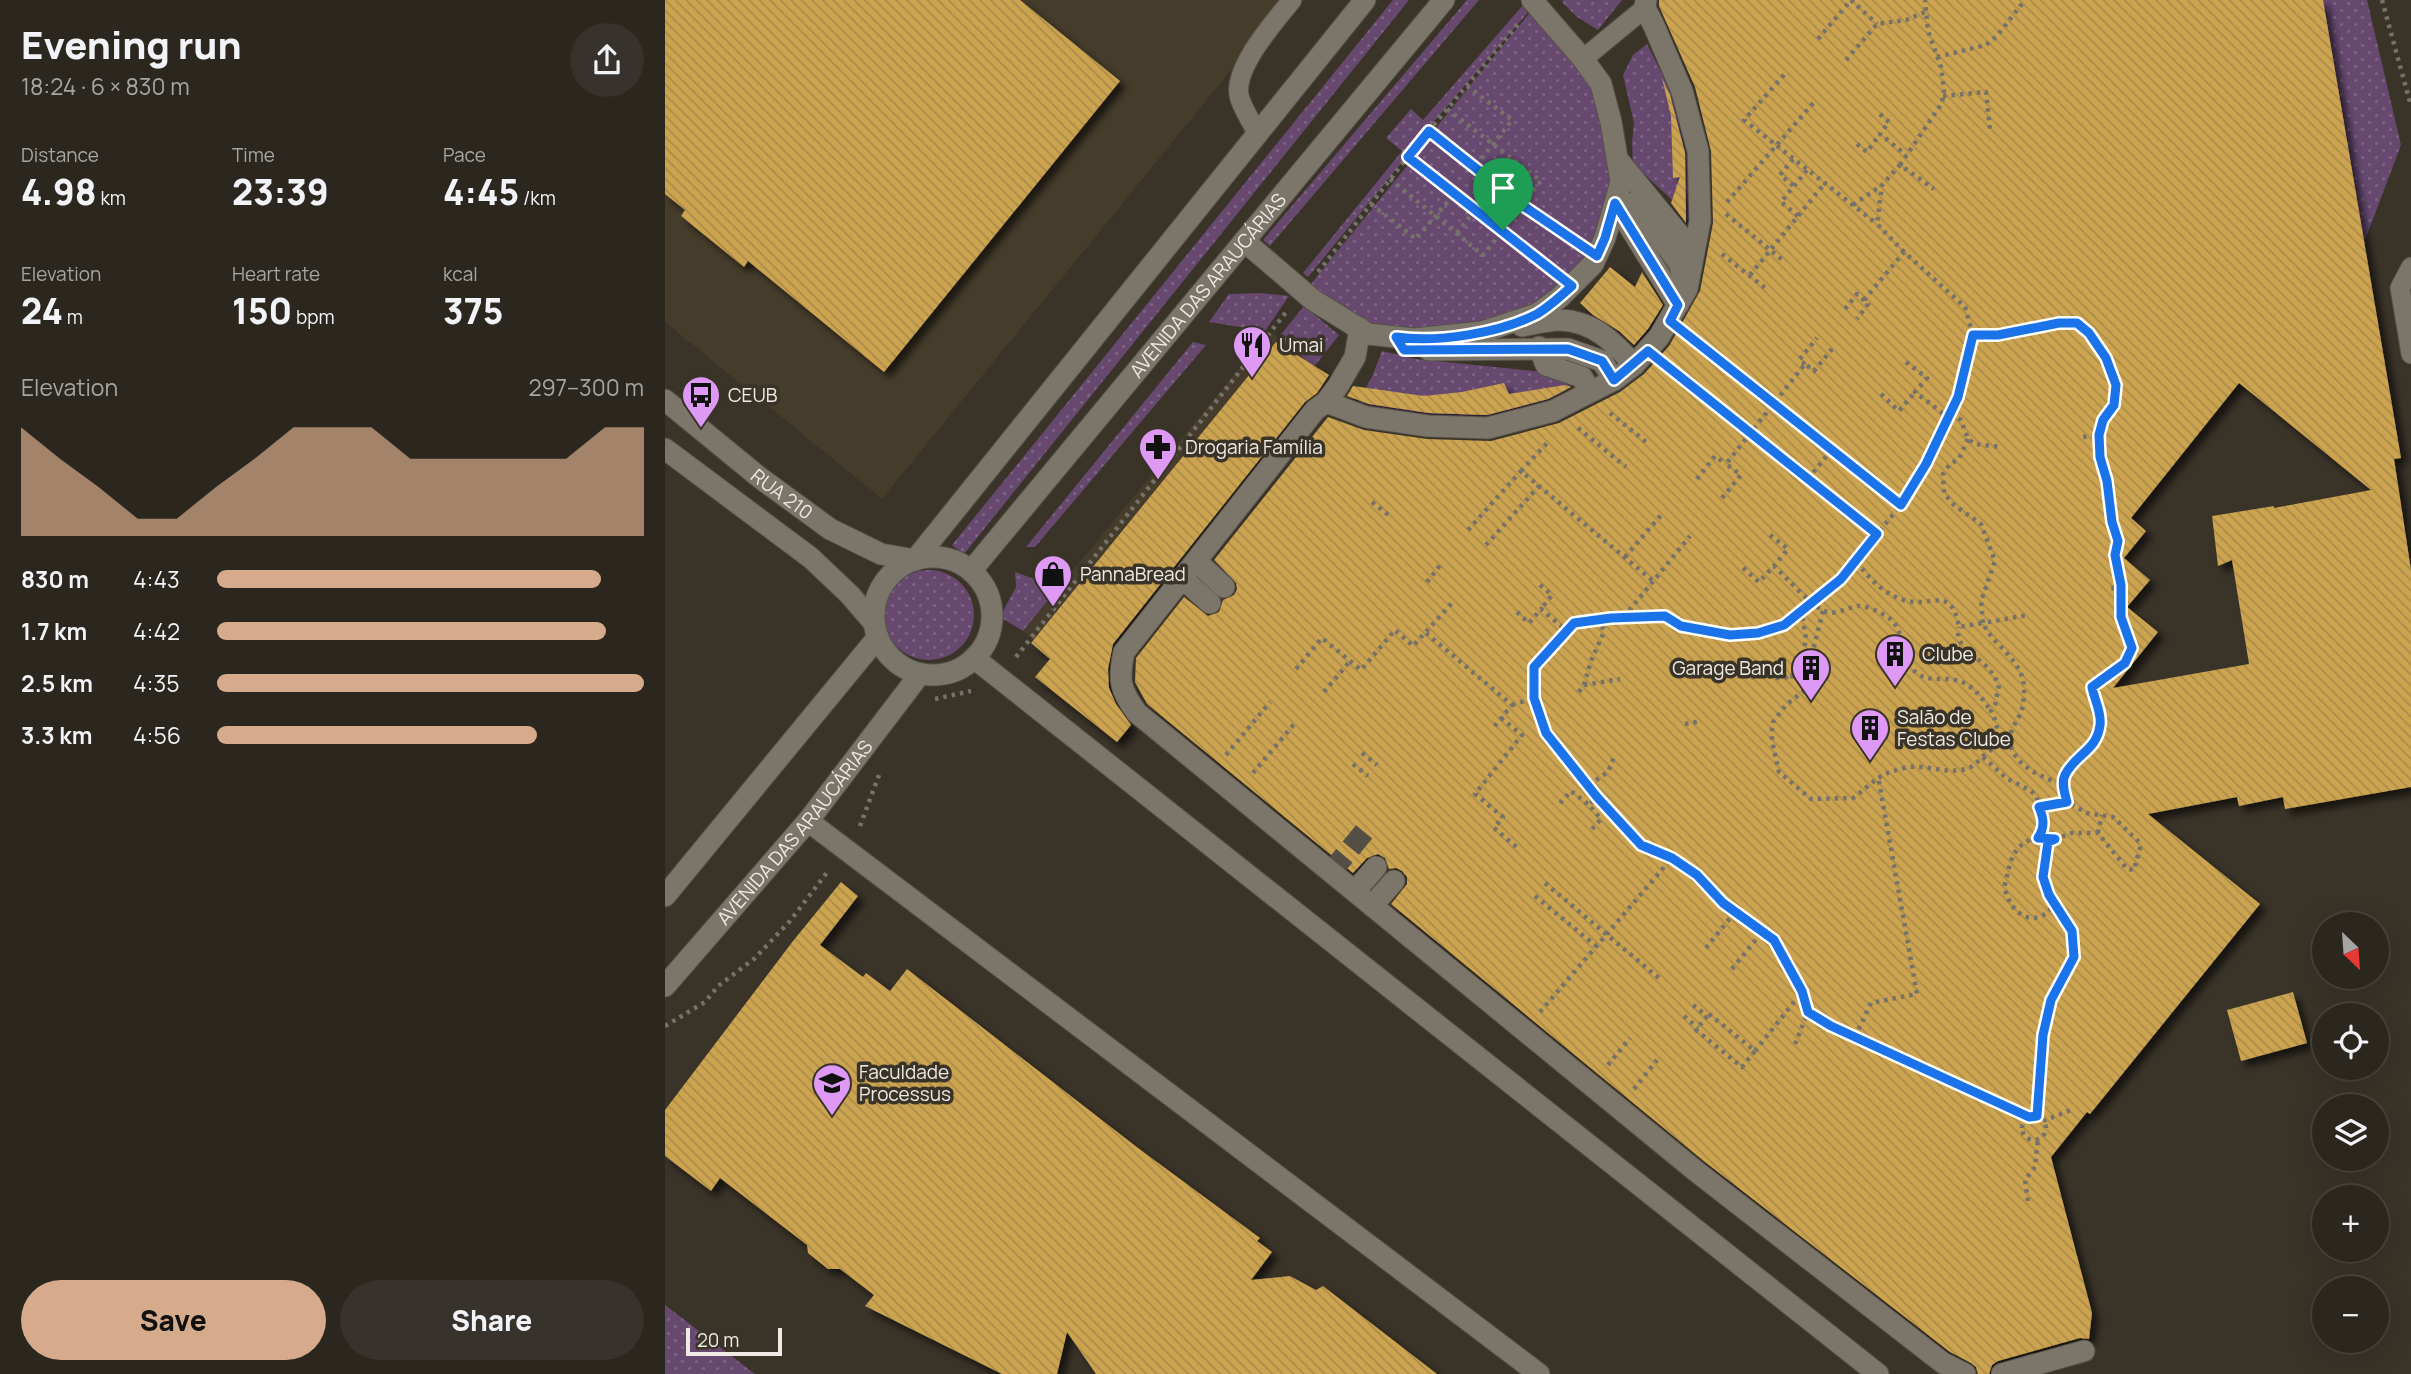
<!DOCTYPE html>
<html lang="en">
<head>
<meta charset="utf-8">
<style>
	:root { --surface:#2b261e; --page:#37322b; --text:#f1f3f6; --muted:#a6a5a4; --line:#47433c; --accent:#d6ab8b }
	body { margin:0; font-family:Manrope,sans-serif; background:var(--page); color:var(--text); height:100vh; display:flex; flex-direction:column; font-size:26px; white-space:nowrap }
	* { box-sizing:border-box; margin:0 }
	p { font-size:23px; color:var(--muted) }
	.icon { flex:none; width:38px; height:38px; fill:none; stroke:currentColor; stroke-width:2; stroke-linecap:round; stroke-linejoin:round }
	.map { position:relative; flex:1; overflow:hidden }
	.drawer { display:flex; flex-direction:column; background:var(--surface); width:665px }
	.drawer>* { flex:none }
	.needle { width:46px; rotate:155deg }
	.buttons { position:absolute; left:1647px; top:912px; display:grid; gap:14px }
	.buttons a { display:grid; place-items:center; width:77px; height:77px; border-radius:50%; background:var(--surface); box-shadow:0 7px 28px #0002,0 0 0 2px var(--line); font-size:35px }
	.scale { position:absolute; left:21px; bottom:18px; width:96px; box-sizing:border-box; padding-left:7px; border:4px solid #efebe4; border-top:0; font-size:19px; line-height:24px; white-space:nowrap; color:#efebe4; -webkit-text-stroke:5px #393328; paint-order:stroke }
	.pin { position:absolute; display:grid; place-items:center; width:60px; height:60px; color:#fff; margin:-72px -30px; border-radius:50% 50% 50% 0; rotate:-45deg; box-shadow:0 0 7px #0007 }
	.pin .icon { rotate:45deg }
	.round { display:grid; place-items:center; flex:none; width:74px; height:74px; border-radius:37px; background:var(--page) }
	.headline { display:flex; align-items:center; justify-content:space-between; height:119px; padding:0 21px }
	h1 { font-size:38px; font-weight:800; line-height:52px }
	.figures { display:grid; grid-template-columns:repeat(3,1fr); gap:10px; height:119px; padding:7px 21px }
	.figures div { display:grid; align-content:center }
	.figures b { font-size:35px; font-weight:800 }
	.figures small { font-size:19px; font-weight:400 }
	.figures p { font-size:19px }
	.chart { height:196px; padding:14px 21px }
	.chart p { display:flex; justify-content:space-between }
	.chart svg { width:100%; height:126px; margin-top:7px; fill:var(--accent); opacity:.7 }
	.button { display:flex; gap:14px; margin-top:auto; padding:14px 21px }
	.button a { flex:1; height:80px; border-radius:42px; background:var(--accent); color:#111; font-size:28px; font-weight:800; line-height:80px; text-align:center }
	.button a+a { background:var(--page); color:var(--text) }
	ul { padding:0 21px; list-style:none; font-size:23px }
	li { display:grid; grid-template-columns:112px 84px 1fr; align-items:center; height:52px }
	li i { height:18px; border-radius:9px; background:var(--accent) }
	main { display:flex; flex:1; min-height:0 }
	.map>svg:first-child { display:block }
</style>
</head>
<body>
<main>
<section class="drawer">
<div class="headline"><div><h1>Evening run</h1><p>18:24 · 6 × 830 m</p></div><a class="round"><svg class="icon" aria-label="share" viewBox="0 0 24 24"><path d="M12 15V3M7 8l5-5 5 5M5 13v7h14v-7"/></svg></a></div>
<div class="figures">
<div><p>Distance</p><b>4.98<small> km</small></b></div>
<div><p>Time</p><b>23:39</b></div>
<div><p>Pace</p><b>4:45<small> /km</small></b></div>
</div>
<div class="figures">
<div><p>Elevation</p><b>24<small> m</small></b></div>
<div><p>Heart rate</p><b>150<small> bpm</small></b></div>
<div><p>kcal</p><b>375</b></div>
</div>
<div class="chart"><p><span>Elevation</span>297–300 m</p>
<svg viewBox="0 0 160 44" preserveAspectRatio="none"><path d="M0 44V6L10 17L20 27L30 38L40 38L50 27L60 17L70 6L80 6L90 6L100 17L110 17L120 17L130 17L140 17L150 6L160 6V44z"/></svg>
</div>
<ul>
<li><b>830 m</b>4:43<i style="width:90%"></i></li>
<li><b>1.7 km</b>4:42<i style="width:91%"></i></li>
<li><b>2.5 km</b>4:35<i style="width:100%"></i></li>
<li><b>3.3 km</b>4:56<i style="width:75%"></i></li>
</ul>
<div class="button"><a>Save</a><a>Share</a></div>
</section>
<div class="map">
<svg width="1746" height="1374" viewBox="0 0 1746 1374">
	<defs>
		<pattern id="grass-dots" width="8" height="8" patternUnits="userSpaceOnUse" patternTransform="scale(1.75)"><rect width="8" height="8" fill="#674970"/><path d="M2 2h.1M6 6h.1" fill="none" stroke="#7d6384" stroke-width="1.8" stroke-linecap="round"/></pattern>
		<pattern id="building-back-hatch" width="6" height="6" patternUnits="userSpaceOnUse" patternTransform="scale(1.75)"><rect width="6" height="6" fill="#cca34f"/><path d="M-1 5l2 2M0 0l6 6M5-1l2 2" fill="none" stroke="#ab8c4c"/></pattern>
		<filter id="shadow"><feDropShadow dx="6" dy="6" stdDeviation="3.5" flood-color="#0009"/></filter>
	</defs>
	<rect width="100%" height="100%" fill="#393328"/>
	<path fill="#453c2b" d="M0,0h623l-406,499 -217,-177z
		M605,331l60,49 -247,300 -35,-25 -25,-24z"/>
	<path fill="url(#grass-dots)" d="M728,0h16l-445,554 -12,-9z
		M802,0h12l-209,246 -7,-6z
		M898,0h59l-24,30 -21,-13 -15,-15z
		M1647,0h55l34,145 -39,103z
		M858,5l7,5 -100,116 4,4 97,-119 65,79 20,94 -34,93 -64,36 -36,13 -82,5 -40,-9 -54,-32 105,-129 -4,-5 -99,121 -5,-4 99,-122 -16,-13 25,-29 12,11z
		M982,44l26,52 16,60 1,66 -21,-25 -36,-33 -1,-21 2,-20 -11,-48 10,-20z
		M595,293l29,3 -24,35 -56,-9 20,-28z
		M639,306l35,29 -25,32 -36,-29z
		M528,342l13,3 -171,202h-9z
		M717,351l34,8 127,13 28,14 -20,15 -61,17h-61l-60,-8 -11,-9 14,-24z
		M219 615a45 45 0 1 1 90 0a45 45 0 1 1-90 0Z
		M350,572l43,16 -35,43 -23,-14 16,-30z
		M0,1305l90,69h-90z"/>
	<path fill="url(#building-back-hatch)" fill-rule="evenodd" filter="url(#shadow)" d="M0,0h355l100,81 -236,291 -136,-111 -4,6 -63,-51 4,-6 -20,-16z
		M994,0h664l78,458 -7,1 17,111v217l-126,22 -2,-12 -44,9 -2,-9 -89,17 112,90 -170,210 -3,-2 -36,45 41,156 -3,26 -9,-1 -82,23 -6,4 -3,9h-11l-2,-7 -5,-4 -21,-11 -245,-190 -314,-258 16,-20v-7l-5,-6 -6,-3 -7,1 -4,-11 -7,-4 -11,4 -14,15 -206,-169 -12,-22 1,-24 48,-61 24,19 11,-4 4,-12 11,-5 3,-6 -1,-6 -22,-23 114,-143 36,13 63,9 64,2 68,-18 61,-31 24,-18 25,-28 31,-55 13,-68 -2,-72 -16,-64 -36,-81zM1574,383l132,107 -97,18v-2l-62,10 6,50 14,-6 17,104 -136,24 45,-56 -31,-25 23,-27 -26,-22 22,-27 -15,-13z
		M997,78l8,17 15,58 1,70 -15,-20 9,-26 -7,1 -2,-62z
		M945,267l25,20 7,-15 21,33 -15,24 -14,16 -15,-14 -26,-16 -13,-12z
		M611,342l53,33 -12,18 -12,9 -192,242 -5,25 1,19 7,16 15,21 -14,17 -82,-65 15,-18 -19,-16z
		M839,383l5,11 56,-9 6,2 -23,12 -61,16 -58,-2 -60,-9 -22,-8 6,-10 71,10 38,-4z
		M176,882l17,14 -38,49 43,32 3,-4 24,18 17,-22 231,179 122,90 -3,3 15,11 -21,28 39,-4 26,14 7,-4 114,88h-341l-29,-42 -10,42h-55l-137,-68 9,-11 -34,-26h-12l-20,-16 -1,-8 -87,-67 -9,13 -46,-35v-46l128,-169z
		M1628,992l14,51 -66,18 -14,-51z"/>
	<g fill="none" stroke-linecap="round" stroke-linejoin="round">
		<path stroke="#544f44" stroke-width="21" stroke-dasharray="21 10" stroke-linecap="butt" d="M666,872l38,-46"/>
		<defs>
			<path id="lane" d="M918,59l62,-51
				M593,134c-6,-11 -14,-23 -18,-35 -10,-28 35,-78 52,-99
				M1746,267l-11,21 11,66"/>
			<path id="street" d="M981,0l-1,8 9,18 28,65 16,60 2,70 -13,68 -28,48 -25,28 -20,15 -61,31 -65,17 -60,-2 -62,-9 -40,-15 -11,8 -191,242c-6,28 -4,38 13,61l560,459 246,191 22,11
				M953,160l68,83 6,19
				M970,202l44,61 6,18
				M950,203l63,102
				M579,241l69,59 55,34 46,5 68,-7 55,-18 22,-16 34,-34 12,-26 16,-56 -10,-60 -10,-38 -18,-25 -51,-59
				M857,326c12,-2 26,-6 38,-6 33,1 54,22 74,45
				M874,347l7,18 36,12 8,15
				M764,350l139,-1 34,12 12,19
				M661,402l12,-16 17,-29 5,-29
				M531,561l28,26
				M517,578l28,25
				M309,658l904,716
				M143,821l731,553
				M690,891l21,-24
				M707,906l22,-25
				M1337,1374l82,-23"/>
			<g id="secondary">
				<path id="s1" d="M0,400l94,77 71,52 51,25 34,6 450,-560"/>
				<path d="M0,449l146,109 39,37 24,28"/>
				<circle cx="268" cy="616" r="59"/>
				<path id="s2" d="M306,571l473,-571"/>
				<path d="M0,896l213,-259"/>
				<path id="s3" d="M0,986l143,-165 112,-147"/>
			</g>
		</defs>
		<use href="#lane" stroke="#565147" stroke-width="21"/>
		<use href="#street" stroke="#565147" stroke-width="23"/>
		<use href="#secondary" stroke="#565147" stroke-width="23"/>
		<path stroke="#777269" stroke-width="4.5" stroke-dasharray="3.5 5" stroke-linecap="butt" d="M1186,0l26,24
			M1717,0l29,106
			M1153,39l33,-39
			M1272,57l49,-12 11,-9 28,-36
			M1181,60l31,-36 29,-4 19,-8
			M1119,75l-40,45 133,104
			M802,86l45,34 -38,48 22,17
			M1278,96l43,-4 4,38
			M782,109l94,72 -19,24 52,35
			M1215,114l9,8 -9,12 26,21
			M764,131l45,37
			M1192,144l10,8 13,-18
			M743,157l47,36
			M1128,159l-13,16 14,11
			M850,160l-19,25 26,20
			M1235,165l42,-62 2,-13 -3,-23 -13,-36 -3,-31
			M725,179l93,76 20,-25 48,39
			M1062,202l89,-102
			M706,204l45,35 39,-46 21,16
			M1188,205l29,-20
			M1061,214l59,48
			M1133,216l-17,-14 26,-32
			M792,233l19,-24 27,21
			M1239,252l-27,-28 5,-39 18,-20 34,24
			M1057,254l43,34
			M653,272l99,-127 103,-123
			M1085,275l75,-92
			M1199,300l40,-48 61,55 8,28 -15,62 -32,67 -25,41
			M1180,309l12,-15 11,10 -11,15
			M1308,335h25l61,-12h18l12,10 17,25 10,27 -2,20 -11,15 -4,15 -16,2
			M1241,362l21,16 -12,14 34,26
			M1140,364l-6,-4 18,-22
			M1003,367l209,167 24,-29 -213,-170
			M1216,394l18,17 16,-19
			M945,413l36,29
			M1286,414l10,6 7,19 7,5 26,3
			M913,428l48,39
			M1434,435l1,22 7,24 5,41 6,19 -3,14 6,30v2l-13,2
			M1303,439l-9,20 -9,5 -7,10 1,19 10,12 27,19 14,37 -14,40 2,22 45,-8
			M856,471l28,-30
			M1032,479l18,-23 11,8
			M1143,479l24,-30
			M1057,498l19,-23 -15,-11 79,-100 9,7 18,-22
			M707,502l19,15
			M803,530l53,-59 132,110
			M1212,534l-20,28c13,17 25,31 47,38 26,9 47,-17 55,27l24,-4c9,21 34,33 40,57 2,9 1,23 -2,32 -3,8 -10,16 -11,25 -2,26 33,42 53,47l4,18
			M1105,535l18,14 -14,17
			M821,545l53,-59
			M960,557l37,-43
			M1192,562l-28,27 -45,37 -26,7 -28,2 -49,-9 -16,-10 -54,2 -37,5 -40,44v31l13,35 50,64 44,48 31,13 25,17 26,28 51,37 28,51 6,21 23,14 198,91
			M1078,568l16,14 15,-16c12,11 35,37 48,44 13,7 25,-3 37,-4 9,0 23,7 30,12 18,13 10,44 29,56 12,8 24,3 37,6 17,3 27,18 36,31
			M762,582l15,-19
			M875,585l12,10 -11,14
			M1158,611l-10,39 3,26 -6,10 -24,19 -13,17 -1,7v12l7,31 32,27 42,-1c22,-16 22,-23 51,-30 22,-5 43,8 65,0 7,-3 11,-10 17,-14 16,-11 13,-27 5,-43l4,-6 4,-20c-4,-7 -7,-13 -13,-19 -12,-12 -32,-19 -27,-39
			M852,612l12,11 12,-14 26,22
			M959,617l66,-81
			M761,633l86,72 -18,22
			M351,657l271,-346
			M631,669l26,-31 39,32 34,-40 18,16 39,-43
			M1134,671l7,-32 -4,-26
			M1125,676l10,1 10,9
			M1086,678c11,-5 17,-1 28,0 14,1 26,-12 36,-19
			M919,685l36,-6
			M659,692l26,-31
			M914,692l5,-7 7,-24 13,-29 -3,-9 -3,-3
			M270,699l36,-8
			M847,705l22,-7
			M836,718l21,17 -47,59 28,23 -9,11 26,22
			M1020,724l16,-3
			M697,753l15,12
			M561,755l44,-53
			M1318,757l23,21 25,13 5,5 4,11 27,-5 20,11 26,4 26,25 1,6 -6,22 -7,-1 -29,-36h-26l-24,9 -5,35 6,18 23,36 2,26 -23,43 -8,36 -6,80
			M688,764l15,12
			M588,773l42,-50
			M1398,784c5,-26 34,-32 37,-59 2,-13 -6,-26 -8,-38l33,-24 7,-15 -11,-31v-30
			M924,785l19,-13 7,-17
			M895,803l11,-12 18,14
			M195,826l19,-51
			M927,829l9,-10 -12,-14 8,-8
			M1433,833l4,-18
			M1373,838c7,-11 6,-19 2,-31
			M1390,839c-28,-5 -42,7 -47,33 -1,5 -4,12 -3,17 6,27 32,42 50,14
			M880,883l115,96
			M870,896l61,50
			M1041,948l29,-36
			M1067,969l30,-37
			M1028,1005l14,11
			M875,1012l132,-154
			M1044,1014l46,37 -13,16 -46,-37z
			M1019,1016l14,12
			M0,1026l40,-24 13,-16 36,-27 36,-38 39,-51
			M1190,1037l16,-34 46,-9 -39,-218
			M1130,1044l13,-32
			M1090,1051l47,-59
			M943,1065l22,-27
			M969,1089l23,-29
			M1357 1128a12 12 0 1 1 24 0a12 12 0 1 1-24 0Z
			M1378,1121l28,-11
			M1363,1201l-3,-21 10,-13 3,-29"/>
		<use href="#lane" stroke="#7c7569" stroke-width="19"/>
		<use href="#street" stroke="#7c7569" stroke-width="21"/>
		<use href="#secondary" stroke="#7c7569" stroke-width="21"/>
	</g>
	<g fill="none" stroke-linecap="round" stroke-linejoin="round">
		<defs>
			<path id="route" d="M764,131l93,74 75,51 8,-18 10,-35 63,102 -8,16 231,184 25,-41 32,-67 15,-62h25l61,-12h18l12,10 17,25 10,27 -2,20 -11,15 -4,15 1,22 7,24 5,41 6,19 -3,14 6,30v32l11,31 -7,15 -33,24c2,12 10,26 8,38 -3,26 -25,29 -35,50 -4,8 0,19 2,27l-28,5c5,12 6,20 -1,31l17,1 -7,3 -5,35 6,18 23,36 2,26 -23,43 -8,35 -6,81 -8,1 -198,-91 -23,-14 -6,-21 -28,-51 -51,-37 -26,-28 -25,-17 -31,-13 -44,-48 -51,-64 -12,-35v-31l40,-44 37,-5 54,-2 16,10 49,9 28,-2 26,-8 57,-46 36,-45 -229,-183 -34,29 -12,-19 -34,-12 -164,1 -8,-13c42,6 103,-4 141,-23 12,-7 24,-18 35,-28l-164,-129z"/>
		</defs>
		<use href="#route" stroke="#fff" stroke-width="14"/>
		<use href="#route" stroke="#1a73e8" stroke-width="9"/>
	</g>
	<defs>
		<symbol id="restaurant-pin" viewBox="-11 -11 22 30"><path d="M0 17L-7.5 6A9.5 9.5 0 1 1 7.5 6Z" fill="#dd99f3" stroke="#393328"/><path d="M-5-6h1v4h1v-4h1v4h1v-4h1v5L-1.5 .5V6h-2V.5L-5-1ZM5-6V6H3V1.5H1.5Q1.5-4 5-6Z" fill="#111"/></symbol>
		<symbol id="bus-pin" viewBox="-11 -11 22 30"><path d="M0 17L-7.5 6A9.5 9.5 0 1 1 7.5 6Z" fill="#dd99f3" stroke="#393328"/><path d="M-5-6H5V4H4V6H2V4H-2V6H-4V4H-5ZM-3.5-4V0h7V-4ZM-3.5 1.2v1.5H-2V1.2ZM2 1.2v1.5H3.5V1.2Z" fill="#111"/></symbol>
		<symbol id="pharmacy-pin" viewBox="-11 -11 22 30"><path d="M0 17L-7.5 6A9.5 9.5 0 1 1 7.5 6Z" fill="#dd99f3" stroke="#393328"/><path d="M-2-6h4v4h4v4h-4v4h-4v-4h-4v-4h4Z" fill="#111"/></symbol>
		<symbol id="shop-pin" viewBox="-11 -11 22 30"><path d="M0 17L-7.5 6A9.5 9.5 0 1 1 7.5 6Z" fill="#dd99f3" stroke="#393328"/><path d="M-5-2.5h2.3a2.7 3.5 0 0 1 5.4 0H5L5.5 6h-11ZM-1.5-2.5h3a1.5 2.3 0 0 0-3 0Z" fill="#111"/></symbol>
		<symbol id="building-pin" viewBox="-11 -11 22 30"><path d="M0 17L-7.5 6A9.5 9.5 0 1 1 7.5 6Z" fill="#dd99f3" stroke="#393328"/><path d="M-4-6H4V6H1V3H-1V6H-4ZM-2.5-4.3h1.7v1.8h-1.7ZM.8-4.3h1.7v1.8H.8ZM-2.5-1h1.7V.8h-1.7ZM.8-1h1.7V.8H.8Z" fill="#111"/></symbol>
		<symbol id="university-pin" viewBox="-11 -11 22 30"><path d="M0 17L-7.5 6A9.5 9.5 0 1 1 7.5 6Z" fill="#dd99f3" stroke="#393328"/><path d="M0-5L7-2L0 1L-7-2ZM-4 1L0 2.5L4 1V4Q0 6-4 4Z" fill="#111"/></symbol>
	</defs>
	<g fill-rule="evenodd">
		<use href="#restaurant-pin" x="565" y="323" width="44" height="60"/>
		<use href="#bus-pin" x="14" y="373" width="44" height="60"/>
		<use href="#pharmacy-pin" x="471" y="425" width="44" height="60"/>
		<use href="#shop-pin" x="366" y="552" width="44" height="60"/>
		<use href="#building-pin" x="1208" y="632" width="44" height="60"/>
		<use href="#building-pin" x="1124" y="646" width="44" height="60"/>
		<use href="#building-pin" x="1183" y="706" width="44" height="60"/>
		<use href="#university-pin" x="145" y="1061" width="44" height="60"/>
	</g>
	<g text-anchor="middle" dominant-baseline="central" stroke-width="7" stroke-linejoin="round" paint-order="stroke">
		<g font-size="19" fill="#efebe4" stroke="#393328">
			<text stroke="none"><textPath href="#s2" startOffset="371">AVENIDA DAS ARAUCÁRIAS</textPath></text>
			<text stroke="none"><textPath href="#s1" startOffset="150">RUA 210</textPath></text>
			<text stroke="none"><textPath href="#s3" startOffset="201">AVENIDA DAS ARAUCÁRIAS</textPath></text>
		</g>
		<g font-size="19" fill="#efebe4" stroke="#393328" text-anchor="start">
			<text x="614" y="345">Umai</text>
			<text x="63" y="395">CEUB</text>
			<text x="520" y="447">Drogaria Família</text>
			<text x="415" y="574">PannaBread</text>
			<text x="1257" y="654">Clube</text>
			<text x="1119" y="668" text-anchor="end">Garage Band</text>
			<text x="1232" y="717">Salão de<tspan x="1232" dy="22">Festas Clube</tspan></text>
			<text x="194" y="1072">Faculdade<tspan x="194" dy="22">Processus</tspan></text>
		</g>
	</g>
</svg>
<div class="buttons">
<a><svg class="needle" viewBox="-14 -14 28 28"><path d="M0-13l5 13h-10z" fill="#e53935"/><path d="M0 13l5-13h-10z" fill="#a6a5a4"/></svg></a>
<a><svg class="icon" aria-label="locate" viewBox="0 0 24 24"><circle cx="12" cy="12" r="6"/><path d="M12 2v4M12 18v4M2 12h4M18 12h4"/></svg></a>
<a><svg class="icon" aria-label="layers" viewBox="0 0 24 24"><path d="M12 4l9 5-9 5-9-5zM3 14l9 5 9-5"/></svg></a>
<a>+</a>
<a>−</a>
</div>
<div class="scale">20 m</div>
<div class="pin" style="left:838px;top:230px;background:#1e9e55"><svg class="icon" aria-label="arrive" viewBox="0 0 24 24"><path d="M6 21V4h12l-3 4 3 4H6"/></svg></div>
</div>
</main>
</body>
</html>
